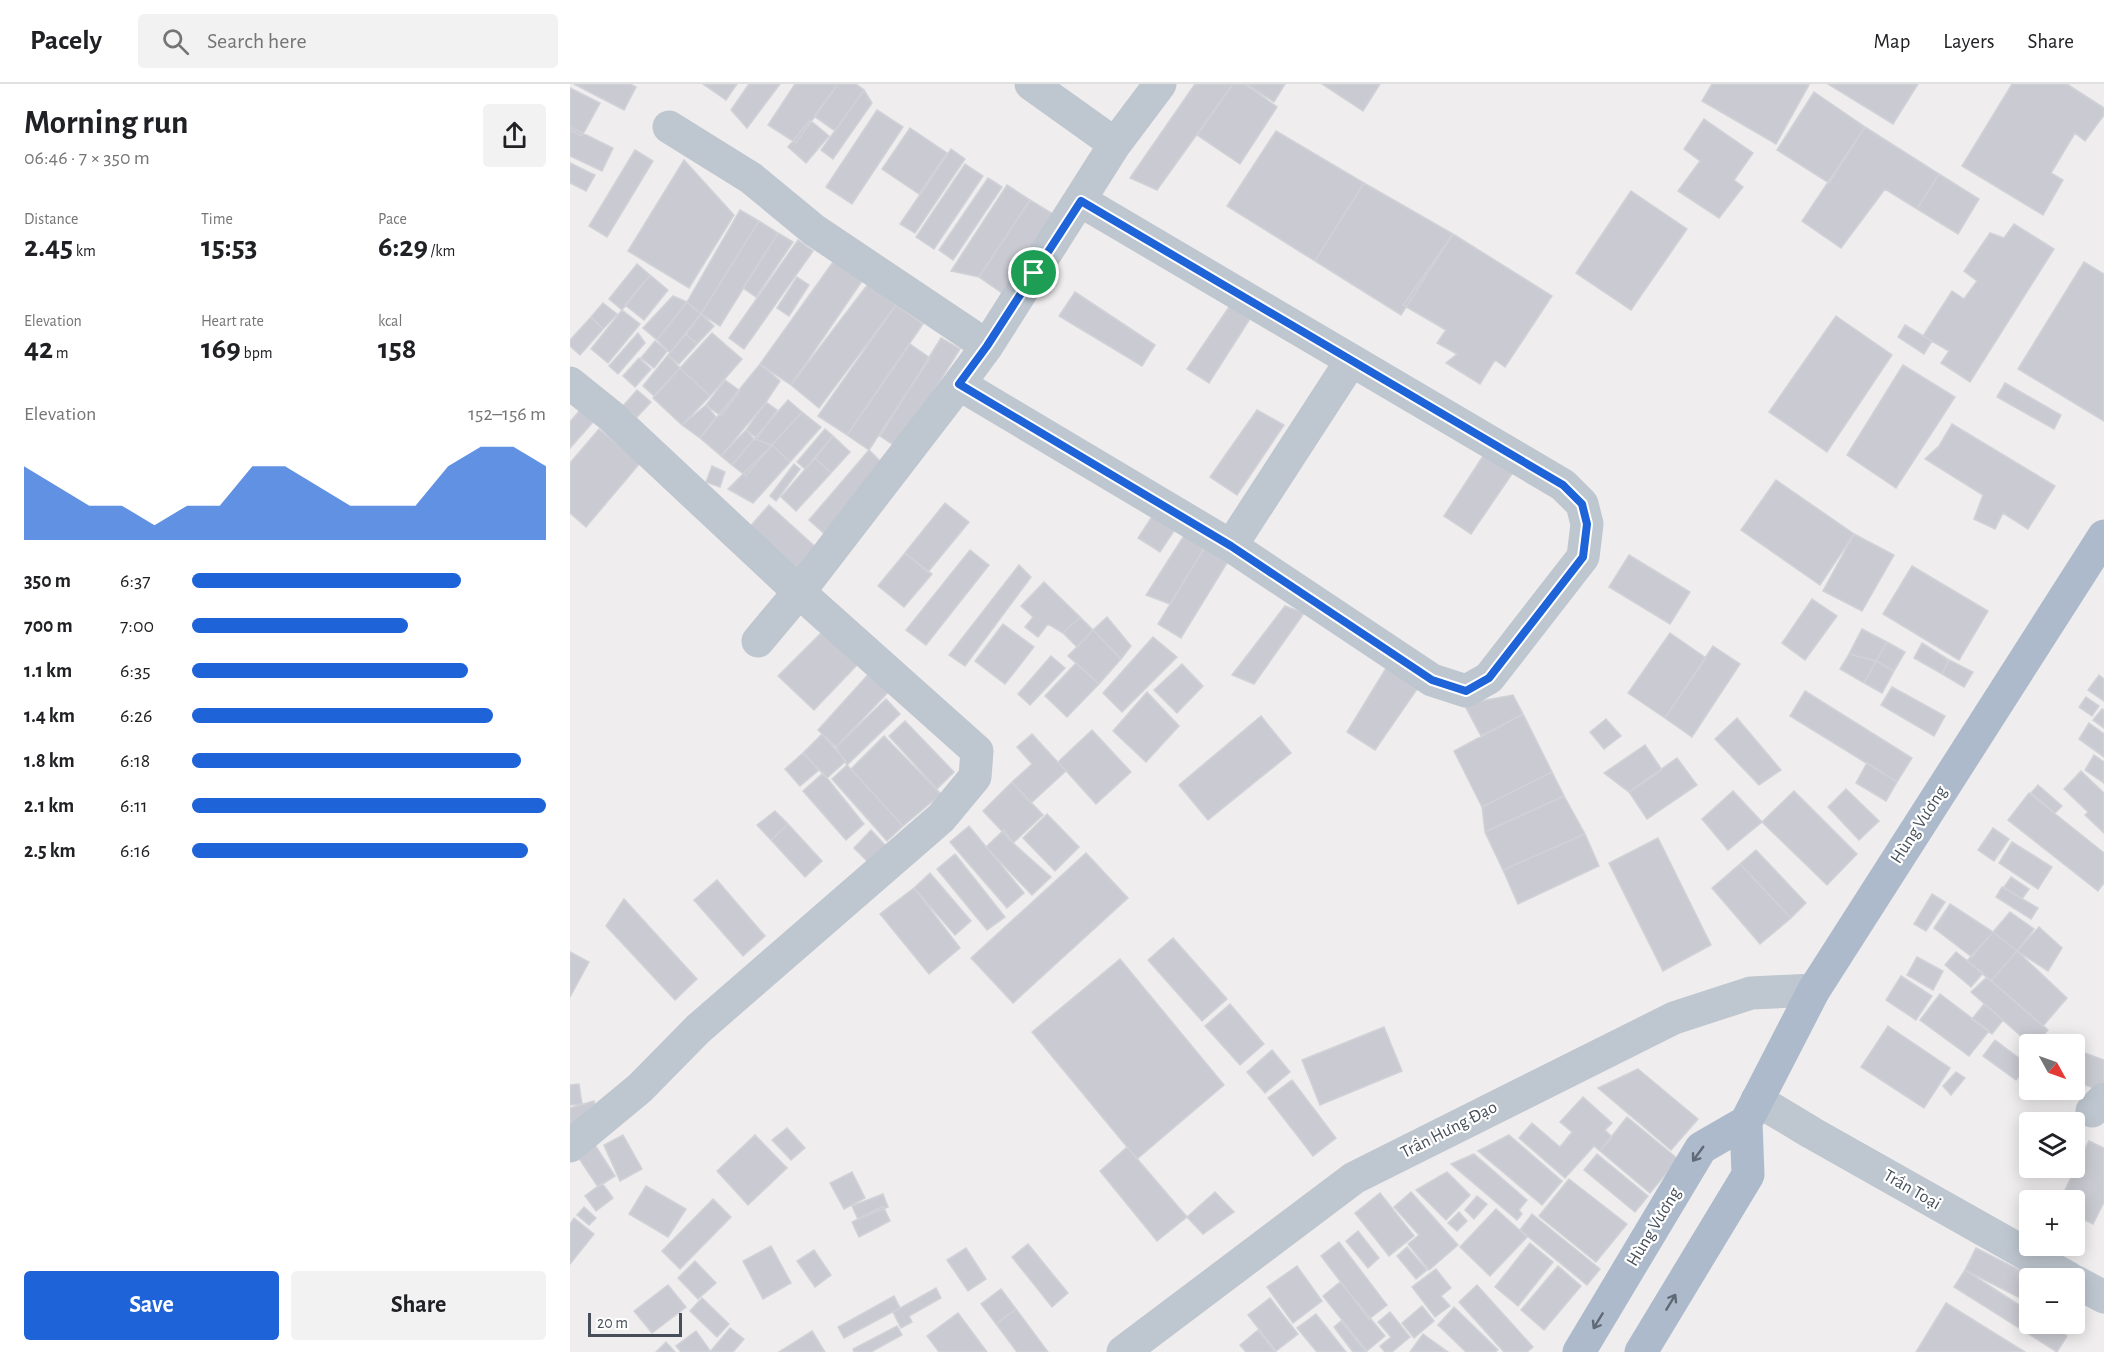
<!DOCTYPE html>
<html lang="en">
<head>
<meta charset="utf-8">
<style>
	:root { --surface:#fff; --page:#f2f2f2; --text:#202124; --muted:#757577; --line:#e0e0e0; --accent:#1e63d8 }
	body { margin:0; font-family:"Alegreya Sans",sans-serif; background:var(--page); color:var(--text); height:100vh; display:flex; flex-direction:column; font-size:22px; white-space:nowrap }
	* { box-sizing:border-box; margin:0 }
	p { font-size:20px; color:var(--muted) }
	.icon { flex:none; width:33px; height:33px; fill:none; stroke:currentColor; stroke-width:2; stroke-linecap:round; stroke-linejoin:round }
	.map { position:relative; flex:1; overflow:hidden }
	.panel { display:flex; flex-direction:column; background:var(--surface); width:570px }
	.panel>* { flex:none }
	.needle { width:39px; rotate:130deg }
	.tools { position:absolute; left:1449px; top:950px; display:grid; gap:12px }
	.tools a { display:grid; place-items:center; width:66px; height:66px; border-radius:6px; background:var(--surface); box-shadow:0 3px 15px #0003; font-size:30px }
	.scale { position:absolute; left:18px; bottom:15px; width:94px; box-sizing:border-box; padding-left:6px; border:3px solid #464f59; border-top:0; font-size:16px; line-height:21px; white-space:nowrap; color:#464f59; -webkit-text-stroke:4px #fff; paint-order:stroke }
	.pin { position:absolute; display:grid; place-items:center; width:51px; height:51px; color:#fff; margin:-26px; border:3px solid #fff; border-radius:50%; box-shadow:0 2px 6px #0007 }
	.round { display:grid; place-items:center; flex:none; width:63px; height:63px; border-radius:6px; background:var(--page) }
	.overview { display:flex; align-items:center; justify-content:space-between; height:102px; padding:0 24px }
	h1 { font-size:33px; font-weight:700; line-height:45px }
	.stats { display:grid; grid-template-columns:repeat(3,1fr); gap:9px; height:102px; padding:6px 24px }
	.stats div { display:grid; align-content:center }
	.stats b { font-size:30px; font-weight:700 }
	.stats small { font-size:16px; font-weight:400 }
	.stats p { font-size:16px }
	.chart { height:168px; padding:12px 24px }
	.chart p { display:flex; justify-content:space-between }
	.chart svg { width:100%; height:108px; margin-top:6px; fill:var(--accent); opacity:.7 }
	.cta { display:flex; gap:12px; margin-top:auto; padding:12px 24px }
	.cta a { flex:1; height:69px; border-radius:6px; background:var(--accent); color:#fff; font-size:24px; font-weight:700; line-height:69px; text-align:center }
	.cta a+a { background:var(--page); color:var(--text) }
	ul { padding:0 24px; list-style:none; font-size:20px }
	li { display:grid; grid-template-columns:96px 72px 1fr; align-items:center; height:45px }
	li i { height:15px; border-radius:8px; background:var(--accent) }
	header { display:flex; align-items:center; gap:36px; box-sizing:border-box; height:84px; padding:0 30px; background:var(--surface); border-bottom:2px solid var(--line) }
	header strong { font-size:28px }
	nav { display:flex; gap:33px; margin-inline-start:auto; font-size:21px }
	.search { width:420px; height:54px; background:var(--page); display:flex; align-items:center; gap:15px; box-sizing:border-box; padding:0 21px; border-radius:6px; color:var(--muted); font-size:22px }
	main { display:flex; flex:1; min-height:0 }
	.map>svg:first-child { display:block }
</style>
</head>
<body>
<header>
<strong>Pacely</strong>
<div class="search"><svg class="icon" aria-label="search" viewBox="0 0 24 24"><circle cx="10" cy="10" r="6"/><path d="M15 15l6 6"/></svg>Search here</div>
<nav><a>Map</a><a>Layers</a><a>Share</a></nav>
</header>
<main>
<section class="panel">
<div class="overview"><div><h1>Morning run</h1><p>06:46 · 7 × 350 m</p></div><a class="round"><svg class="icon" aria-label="share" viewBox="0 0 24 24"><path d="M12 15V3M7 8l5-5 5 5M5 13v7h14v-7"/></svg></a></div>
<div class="stats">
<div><p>Distance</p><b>2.45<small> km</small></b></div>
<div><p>Time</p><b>15:53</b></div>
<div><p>Pace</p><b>6:29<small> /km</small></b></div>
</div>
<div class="stats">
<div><p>Elevation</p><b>42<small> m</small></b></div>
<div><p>Heart rate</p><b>169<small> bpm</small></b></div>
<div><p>kcal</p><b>158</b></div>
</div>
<div class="chart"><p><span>Elevation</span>152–156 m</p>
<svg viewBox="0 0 160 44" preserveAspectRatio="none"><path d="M0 44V14L10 22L20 30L30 30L40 38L50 30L60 30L70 14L80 14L90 22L100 30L110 30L120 30L130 14L140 6L150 6L160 14V44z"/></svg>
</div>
<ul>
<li><b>350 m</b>6:37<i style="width:76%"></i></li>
<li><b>700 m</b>7:00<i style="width:61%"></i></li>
<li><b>1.1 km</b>6:35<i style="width:78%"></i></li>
<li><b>1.4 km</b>6:26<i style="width:85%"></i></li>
<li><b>1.8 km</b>6:18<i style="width:93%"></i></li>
<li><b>2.1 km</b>6:11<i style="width:100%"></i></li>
<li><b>2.5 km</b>6:16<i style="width:95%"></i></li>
</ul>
<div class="cta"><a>Save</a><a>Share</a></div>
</section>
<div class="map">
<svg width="1534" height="1268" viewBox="0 0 1534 1268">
	<rect width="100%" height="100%" fill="#efeded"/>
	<path fill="#cacbd2" stroke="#d1d2d8" stroke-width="1.5" d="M4,0h56l6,3 -12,23z
		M133,0h34l-11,16z
		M179,0h31l-33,44 -16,-18z
		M225,0h43l-42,59 -28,-18z
		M268,0h18l8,6 -29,41 -21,-15z
		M625,0h38l-76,106 -27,-12z
		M663,0h12l32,23 -37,57 -43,-29z
		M676,0h39l-11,18z
		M752,0h58l-17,27z
		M1142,0h96l1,1 -33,59 -74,-43z
		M1258,0h90l-25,40z
		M1442,0h55l37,24v7l-19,26 -10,-8 -24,40 12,7 -20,35 -81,-49z
		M0,4l30,15 -18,33 -12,-6z
		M294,6l8,13 -39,56 -12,-9z
		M1244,8l51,35 -36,56 -52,-33z
		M307,26l26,17 -51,77 -26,-17z
		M1134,35l49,34 -19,27 9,7 -24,31 -41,-27 22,-30 -16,-12z
		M240,36l19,16 -23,27 -18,-16z
		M0,43l43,21 -11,23 -32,-15z
		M1295,43l74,47 -22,35 -32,-20 -44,59 -39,-27z
		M340,44l37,25 -28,41 -37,-25z
		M706,47l88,52 -49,78 -88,-55z
		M381,65l14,10 -50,74 -15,-9z
		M65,66l18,11 -46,76 -18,-11z
		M114,76l50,55 -45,73 -61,-37z
		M0,79l25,12 -9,16 -16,-8z
		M395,80l18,12 -49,73 -18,-12z
		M1369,90l40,25 -21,35 -41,-25z
		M418,94l14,9 -49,73 -14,-10z
		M794,99l89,51 -52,81 -86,-54z
		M437,101l23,15 -51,77 -28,-6z
		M1061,107l56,38 -56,81 -55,-37z
		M460,116l23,14 -51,79 -23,-16z
		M170,126l19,11 -58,93 -14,-12z
		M189,137l19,12 -58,93 -19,-12z
		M1444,140l40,25 -84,133 -29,-19 8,-12 -26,-15 29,-45 12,8 13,-18 -13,-10 26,-38 14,5z
		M208,149l15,9 -37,55 -13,-9z
		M883,150l99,62 -47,71 -10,-7 -15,24 -34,-21 11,-9 -20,-11 9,-13 -43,-25z
		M228,156l15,11 -69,98 -15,-11z
		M268,171l24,26 -71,104 -31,-21z
		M1514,178l20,12v147l-86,-52z
		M67,180l13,11 -28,35 -13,-11z
		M80,191l18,15 -24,30 -19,-15z
		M227,193l12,8 -20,31 -12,-8z
		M298,200l28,21 -77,103 -28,-23z
		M505,208l80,53 -13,21 -83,-50z
		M103,212l14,6 -30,38 -14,-12z
		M665,214l20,13 -46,72 -22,-14z
		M117,218l14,12 -31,39 -13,-13z
		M33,219l14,11 -14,15 -12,-12z
		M326,221l27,19 -76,111 -29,-19z
		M52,226l18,14 -32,39 -17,-14z
		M131,230l13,12 -17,18 -11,-10z
		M1266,232l56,39 -65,97 -58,-40z
		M21,233l12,12 -23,26 -10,-9v-6z
		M1335,241l27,16 -8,13 -26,-17z
		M68,249l7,10 -27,31 -9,-8z
		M142,249l30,26 -32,37 -30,-28z
		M116,250l11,10 -18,20 -11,-9z
		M371,254l19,11 -62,99 -18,-12z
		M85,257l12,10 -13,17 -13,-10z
		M340,260l20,14 -61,92 -22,-15z
		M98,271l12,13 -26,28 -11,-10z
		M69,274l12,11 -16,18 -12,-11z
		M190,280l20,17 -14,21 -45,54 -21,-18z
		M1333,281l52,32 -59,91 -49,-33z
		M110,284l30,28 -28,29 -29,-27z
		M155,296l15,11 -19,25 -15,-11z
		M1435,299l56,32 -7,14 -57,-32z
		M67,306l14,12 -14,15 -14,-11z
		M218,316l14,12 -30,33 -18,-6z
		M196,318l11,8 -20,28 -11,-8z
		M136,321l10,12 -16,21 -18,-13z
		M10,326l13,12 -23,26v-26z
		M687,326l27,15 -47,70 -27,-18z
		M232,328l19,15 -31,35 -18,-17z
		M1382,340l103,62 -27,43 -25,-16 -8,16 -21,-10 9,-24 -58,-36 14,-13z
		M29,345l41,34 -54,64 -16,-14v-50z
		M255,345l8,7 -28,33 -8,-7z
		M176,346l8,9 -22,26 -11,-9z
		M263,352l17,16 -19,21 -16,-15z
		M184,355l18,6 -26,31 -14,-11z
		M202,361l18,17 -37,41 -25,-14z
		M299,366l19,19 -59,69 -20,-18z
		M915,369l29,18 -43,63 -27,-18z
		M245,374l16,15 -35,38 -15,-14z
		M224,380l6,5 -24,32 -6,-5z
		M142,382l13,6 -5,15 -14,-5z
		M1206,396l78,54 -34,51 -79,-55z
		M375,419l24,19 -41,50 -23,-19z
		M199,421l50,45 -21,24 -50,-45z
		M583,431l21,16 -14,21 -22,-14z
		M615,450l20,13 -35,57 -24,-9z
		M1284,450l40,21 -32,56 -39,-20z
		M635,463l22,16 -46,75 -23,-14z
		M400,466l19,15 -63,80 -20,-15z
		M335,469l27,21 -28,33 -26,-21z
		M1059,471l61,37 -20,32 -61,-37z
		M449,481l12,12 -66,89 -16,-11z
		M1342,482l76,45 -29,49 -76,-46z
		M474,498l36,35 -17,16 -15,-9 -10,13 -13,-10 8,-10 -12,-11z
		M1242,515l25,17 -32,44 -23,-17z
		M715,522l19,7 -50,71 -22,-9z
		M510,533l13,13 -16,17 -14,-14z
		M537,533l24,29 -10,13 -28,-29z
		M433,540l31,23 -29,37 -30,-23z
		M1292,545l25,13 -11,19 -27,-7z
		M523,546l28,29 -22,25 -31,-28z
		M253,547l35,33 -44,46 -36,-34z
		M1100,549l36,25 -41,60 -37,-25z
		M583,553l24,20 -55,55 -19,-19z
		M1317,558l18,10 -11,19 -18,-10z
		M1352,559l27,17 -7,14 -28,-16z
		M1143,562l27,18 -48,73 -27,-19z
		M1279,570l27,7 -12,22 -24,-14z
		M481,572l14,12 -35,37 -12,-11z
		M821,576l31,22 -47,68 -28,-18z
		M1379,576l24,12 -9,15 -22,-13z
		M1306,577l18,10 -12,22 -18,-10z
		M506,579l23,21 -32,33 -22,-21z
		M612,580l21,22 -26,27 -23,-23z
		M304,584l20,18 -58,61 -18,-17z
		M1529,591l5,4v22l-16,-11z
		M1322,603l53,29 -11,20 -53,-31z
		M1235,607l107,67 -15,24 -107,-66z
		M577,608l32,34 -33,36 -33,-31z
		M943,611l10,19 -42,22 -17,-32z
		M1516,613l13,9 -7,10 -13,-9z
		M316,615l14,15 -53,51 -11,-18z
		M1532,625l2,1v18l-11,-8z
		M953,630l29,58 -70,35 -28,-56z
		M691,632l30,37 -83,67 -29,-35z
		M1167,634l44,52 -22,15 -44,-46z
		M1036,635l15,17 -17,13 -14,-17z
		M335,637l49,51 -17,17 -48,-53z
		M1519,639l15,11v23l-25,-18z
		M522,646l39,42 -35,32 -38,-42z
		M252,650l24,27 -19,17 -24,-25z
		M462,650l34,37 -35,32 -19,-21 20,-18 -15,-17z
		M314,652l57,58 -38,32 -52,-57z
		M1075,661l17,25 -33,22 -25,-19z
		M233,669l16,17 -19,16 -15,-17z
		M1524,671l10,7v21l-19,-13z
		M1107,674l20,27 -50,34 -18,-27z
		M1297,679l30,19 -11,19 -30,-18z
		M277,681l56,61 -16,15 -55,-62z
		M1511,687l23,22v40l-19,-18 3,-3 -24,-23z
		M982,688l12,24 -79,36 -3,-25z
		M253,689l41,51 -18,16 -43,-49z
		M442,698l31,33 -30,28 -30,-32z
		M1468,701l24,21 -7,7 -24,-20z
		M1276,705l33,32 -20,19 -31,-33z
		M1163,707l29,31 -34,28 -26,-31z
		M1224,707l63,63 -30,31 -65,-63z
		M1459,709l75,60v30l-6,8 -90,-71z
		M994,712l21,38 -82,36 -18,-38z
		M205,727l13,13 -17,16 -14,-15z
		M477,730l32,33 -24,24 -32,-33z
		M218,740l34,37 -17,16 -34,-37z
		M399,742l55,67 -17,15 -57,-66z
		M1423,744l16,11 -15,22 -16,-11z
		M301,746l15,16 -17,17 -15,-15z
		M434,746l9,13 38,34 -19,18 -46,-48z
		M1015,750l14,32 -81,38 -15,-34z
		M1088,754l53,107 -48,26 -54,-108z
		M1442,758l40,25 -14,22 -39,-26z
		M1186,766l50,53 -15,15 -51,-54z
		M516,769l42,45 -115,105 -42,-45z
		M385,770l50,63 -18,13 -50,-61z
		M1170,780l51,54 -31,26 -48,-56z
		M360,789l41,48 -16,14 -41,-47z
		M1441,793l18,12 -7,10 -18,-12z
		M147,796l48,56 -22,20 -49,-56z
		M1432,803l36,21 -7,11 -35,-22z
		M344,804l46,60 -31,26 -49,-60z
		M1362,810l13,8 -19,29 -12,-7z
		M54,815l73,80 -22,21 -69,-74z
		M1380,820l43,28 -21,25 -38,-29z
		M1440,828l24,17 -17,22 -24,-19z
		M1469,843l23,21 -14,23 -31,-20z
		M1423,848l24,19 -26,30 -24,-20z
		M603,854l54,61 -25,22 -54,-61z
		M1447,867l50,47 -24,28 -52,-45z
		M0,868l19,10 -19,35z
		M1386,868l27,21 -12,14 -26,-22z
		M1347,873l26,14 -10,19 -26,-15z
		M550,875l104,126 -87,74 -105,-127z
		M1331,892l31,20 -16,24 -30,-20z
		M1417,893l61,53 -13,14h-5l-59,-52z
		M1370,910l49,37 -20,25 -49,-36z
		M660,920l34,40 -24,21 -35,-39z
		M1414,920l19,16 -11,14 -20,-15z
		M1318,942l62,42 -26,40 -63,-41z
		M814,943l18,44 -82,34 -18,-45z
		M1425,956l33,25 -12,15 -33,-24z
		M702,966l18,22 -25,21 -18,-21z
		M1512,968l22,8v25l-2,6 -28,-10v-10z
		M1068,985l60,50 -27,31 -73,-62z
		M1386,988l9,6 -14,17 -8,-9z
		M722,996l44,58 -23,18 -45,-58z
		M9,1000l3,20 -12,1v-20z
		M1013,1013l29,26 -7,7 7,7 -12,14 -6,-5 -29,32 -46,-40 13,-15 28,24 12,-15 -12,-10z
		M24,1017l5,17 -29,9v-19z
		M1057,1033l51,42 -28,34 -50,-42z
		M217,1044l18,20 -14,12 -19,-20z
		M53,1051l19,34 -22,12 -16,-36z
		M185,1051l32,33 -39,37 -31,-34z
		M939,1051l53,46 -20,24 -64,-54z
		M1519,1057l15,7v54l-11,22 -19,-9v-15h-14z
		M23,1058l22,34 -17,11 -22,-33z
		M557,1063l60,70 -30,24 -57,-70z
		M904,1070l53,46 -8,10 3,4 -5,6 -66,-56z
		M1027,1070l51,42 -13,16 -51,-42z
		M282,1088l13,26 -21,11 -14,-26z
		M877,1088l23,23 -24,25 -30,-30z
		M999,1095l58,45 -31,38 -57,-46z
		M32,1099l11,15 -17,13 -11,-15z
		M76,1102l40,23 -18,28 -39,-23z
		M645,1108l19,20 -31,22 -16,-17z
		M841,1108l47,53 -29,25 -21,-26 11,-9 -25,-28z
		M810,1109l34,43 -25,20 -34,-43z
		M313,1110l5,13 -30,12 -6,-13z
		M907,1112l10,8 -13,15 -9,-9z
		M143,1115l18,18 -51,52 -18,-18z
		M313,1122l7,15 -31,16 -7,-15z
		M14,1123l12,11 -7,7 -12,-10z
		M926,1125l31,28 -37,39 -30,-29z
		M889,1128l8,9 -10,10 -9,-8z
		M962,1130l68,55 -13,16 -67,-55z
		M4,1134l20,16 -24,30v-40z
		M788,1147l21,27 -11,10 -22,-27z
		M769,1158l48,63 -18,14 -48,-63z
		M960,1159l23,19 -35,44 -23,-19z
		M458,1160l40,49 -16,14 -40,-50z
		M201,1162l20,37 -28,16 -20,-38z
		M837,1163l20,23 -11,9 -19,-23z
		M396,1164l20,31 -18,12 -21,-31z
		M1406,1164l59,30h-5v25l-65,-33z
		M244,1166l17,25 -16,12 -18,-26z
		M125,1177l21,22 -18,16 -20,-21z
		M727,1182l25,35 -29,22 -26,-36z
		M988,1182l23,20 -37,44 -23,-20z
		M866,1185l15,19 -10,8 9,10 -15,11 -23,-30z
		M1395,1186l65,42v11h17l20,13 -10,16 -103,-65z
		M770,1198l45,54 -18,15 -44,-55z
		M98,1201l18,22 -34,26 -18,-22z
		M907,1201l56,62 -6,5h-23l-45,-50z
		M366,1204l5,10 -32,18 3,6 -11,6 -8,-16z
		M431,1205l15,20 -20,15 -15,-20z
		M324,1212l6,12 -56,30 -6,-11z
		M132,1214l27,26 -12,13 -27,-26z
		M700,1214l28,36 -22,17 -28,-36z
		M1504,1214l11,5 -11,22 -4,-2h4z
		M1376,1219l79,49h-109z
		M852,1222l12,15 -20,17 -12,-15z
		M884,1223l44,43 -3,2h-29l-28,-27z
		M446,1225l32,43h-31l-21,-28z
		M820,1228l20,25 -18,15h-7l-5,-6 11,-9 -13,-15z
		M388,1229l29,39h-48l-12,-16z
		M746,1230l30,38h-29l-20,-24z
		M771,1237l25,31h-13l-19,-25z
		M327,1242l5,9 -31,17h-17l-1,-3z
		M160,1244l14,11 -11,13h-23z
		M688,1246l17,22h-29l-6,-7z
		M126,1247l15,21h-30l-5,-6z
		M242,1247l13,21h-46z
		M853,1250l25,18h-38z
		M96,1258l9,10h-19z"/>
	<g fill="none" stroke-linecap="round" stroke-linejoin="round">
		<path stroke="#bec6cf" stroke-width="33" d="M461,0l84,60
			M99,43l82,51 63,52 173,116
			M0,299l41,33 188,176 178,159 -2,26 -34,41 -243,211 -58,59 -70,58
			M389,300l272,162 201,134 34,11 23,-13 94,-121 4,-33 -5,-20 -19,-19 -482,-284
			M661,462l120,-185
			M188,557l41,-49 160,-208 28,-38 128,-202 45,-60
			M1187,1016l55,33 257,145
			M1522,1027l12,-12
			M1504,1197l30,16
			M553,1268l231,-174 320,-160 77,-25 63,-3"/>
		<path stroke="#adbacb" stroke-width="33" d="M1009,1268l122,-204 45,-26
			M1071,1268l107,-177 -2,-53 68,-132 290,-454"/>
	</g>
	<defs><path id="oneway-shaft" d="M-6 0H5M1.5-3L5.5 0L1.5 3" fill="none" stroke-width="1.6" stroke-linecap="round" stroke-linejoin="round" transform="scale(1.5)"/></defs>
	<g stroke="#606a76">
		<use href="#oneway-shaft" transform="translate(1128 1070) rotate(126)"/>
		<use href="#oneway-shaft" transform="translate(1101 1218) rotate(-59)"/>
		<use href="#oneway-shaft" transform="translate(1028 1237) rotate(121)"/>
	</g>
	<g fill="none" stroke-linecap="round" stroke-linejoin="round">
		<defs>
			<path id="route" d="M511,117l482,284 19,19 5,20 -4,33 -94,121 -23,13 -34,-11 -201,-134 -272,-162 28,-38z"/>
		</defs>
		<use href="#route" stroke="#fff" stroke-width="12"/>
		<use href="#route" stroke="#1e63d8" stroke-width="8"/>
	</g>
	<g text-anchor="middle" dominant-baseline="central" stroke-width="4.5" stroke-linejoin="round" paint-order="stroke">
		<g font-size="18" fill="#464f59" stroke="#fff">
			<text transform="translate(1349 741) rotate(-57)">Hùng Vương</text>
			<text transform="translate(879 1046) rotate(-27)">Trần Hưng Đạo</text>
			<text transform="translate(1342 1106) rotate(30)">Trần Toại</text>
			<text transform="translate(1084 1143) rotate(-59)">Hùng Vương</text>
		</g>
	</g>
</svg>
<div class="tools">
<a><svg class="needle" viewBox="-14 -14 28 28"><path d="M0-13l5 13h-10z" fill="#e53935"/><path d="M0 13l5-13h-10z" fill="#757577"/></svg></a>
<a><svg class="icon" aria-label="layers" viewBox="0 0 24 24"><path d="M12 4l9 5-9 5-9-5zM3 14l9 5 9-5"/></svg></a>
<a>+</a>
<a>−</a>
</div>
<div class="scale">20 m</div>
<div class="pin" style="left:464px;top:189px;background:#1e9e55"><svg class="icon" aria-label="arrive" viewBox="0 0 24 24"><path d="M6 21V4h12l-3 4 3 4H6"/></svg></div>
</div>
</main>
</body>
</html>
